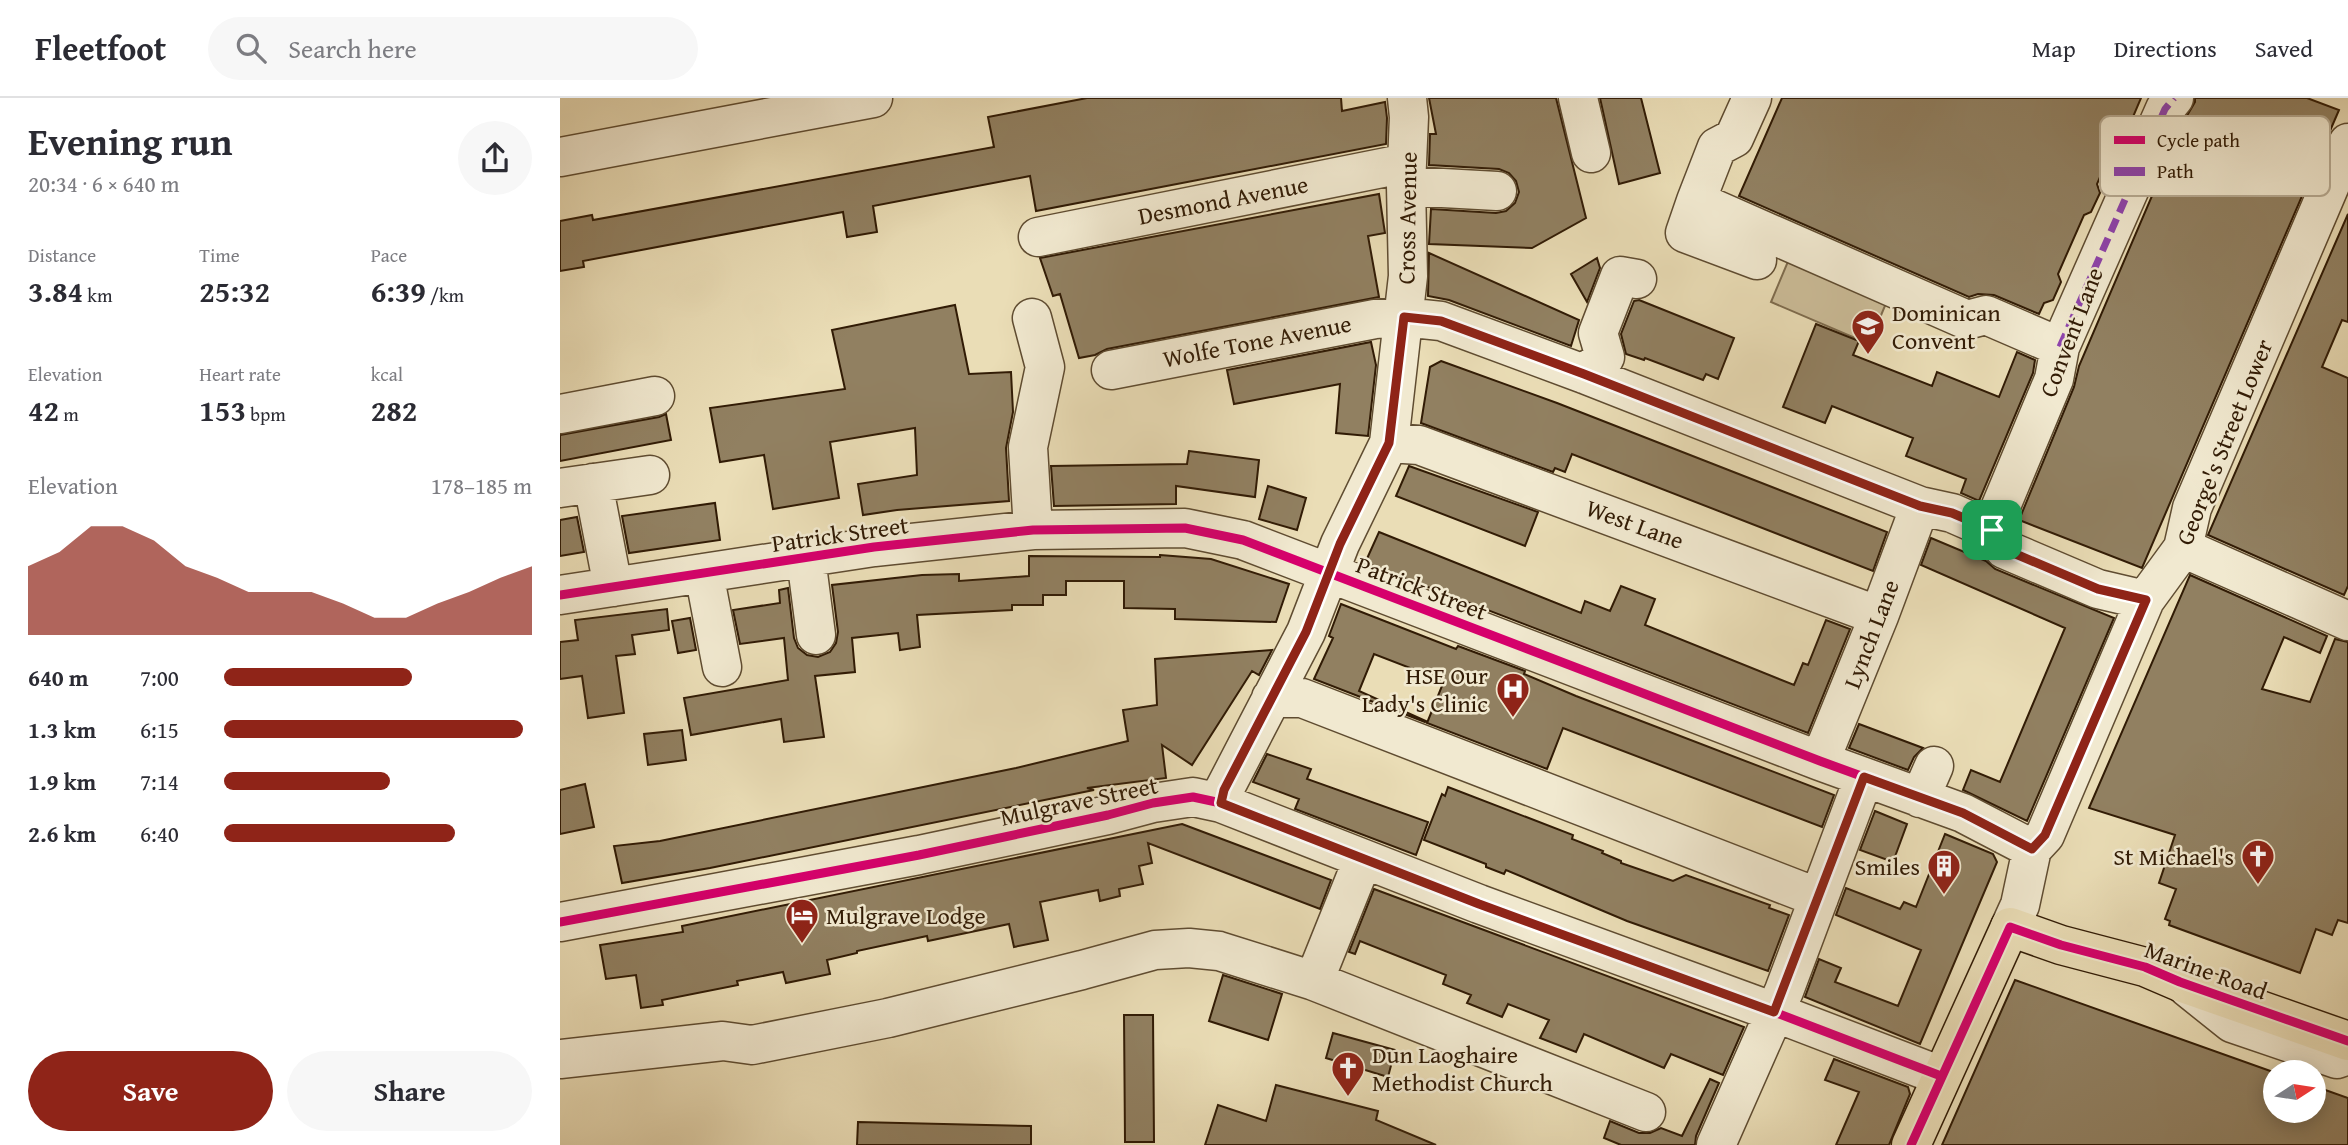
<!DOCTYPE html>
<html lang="en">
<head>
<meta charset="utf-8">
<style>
	:root { --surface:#fff; --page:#f7f7f7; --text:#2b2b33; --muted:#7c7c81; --line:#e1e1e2; --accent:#8f2418 }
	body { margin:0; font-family:"Gentium Book Plus",serif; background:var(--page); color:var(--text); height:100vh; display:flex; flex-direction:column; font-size:26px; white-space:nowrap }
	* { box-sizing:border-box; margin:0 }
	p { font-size:23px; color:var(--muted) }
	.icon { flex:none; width:38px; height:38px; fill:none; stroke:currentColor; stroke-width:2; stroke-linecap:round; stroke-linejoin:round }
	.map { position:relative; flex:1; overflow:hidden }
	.sheet { display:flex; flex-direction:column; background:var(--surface); width:560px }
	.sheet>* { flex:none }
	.needle { width:46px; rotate:78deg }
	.buttons { position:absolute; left:1703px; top:962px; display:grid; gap:14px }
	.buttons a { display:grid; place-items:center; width:63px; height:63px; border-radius:50%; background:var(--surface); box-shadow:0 4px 18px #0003; font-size:35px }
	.pin { position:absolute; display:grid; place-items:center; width:60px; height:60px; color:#fff; margin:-30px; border-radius:14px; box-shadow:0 4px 10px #0006 }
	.round { display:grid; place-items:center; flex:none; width:74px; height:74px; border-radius:37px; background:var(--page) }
	.summary { display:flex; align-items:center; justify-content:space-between; height:119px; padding:0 28px }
	h1 { font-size:38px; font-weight:700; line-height:52px }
	.metrics { display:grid; grid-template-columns:repeat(3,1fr); gap:10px; height:119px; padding:7px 28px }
	.metrics div { display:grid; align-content:center }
	.metrics b { font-size:30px; font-weight:700 }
	.metrics small { font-size:19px; font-weight:400 }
	.metrics p { font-size:19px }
	.chart { height:196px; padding:14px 28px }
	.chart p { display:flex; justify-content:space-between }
	.chart svg { width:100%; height:126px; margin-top:7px; fill:var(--accent); opacity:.7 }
	.primary-button { display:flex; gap:14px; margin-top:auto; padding:14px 28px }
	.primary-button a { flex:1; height:80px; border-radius:42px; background:var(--accent); color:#fff; font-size:28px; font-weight:700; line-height:80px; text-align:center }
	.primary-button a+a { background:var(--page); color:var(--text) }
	ul { padding:0 28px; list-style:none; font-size:23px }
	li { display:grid; grid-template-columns:112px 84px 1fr; align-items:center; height:52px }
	li i { height:18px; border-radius:9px; background:var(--accent) }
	header { display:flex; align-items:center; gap:42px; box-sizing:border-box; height:98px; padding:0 35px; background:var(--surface); border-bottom:2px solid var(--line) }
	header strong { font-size:33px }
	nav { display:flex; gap:38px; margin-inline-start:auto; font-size:24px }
	.search { width:490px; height:63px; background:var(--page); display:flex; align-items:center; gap:18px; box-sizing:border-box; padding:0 24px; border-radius:38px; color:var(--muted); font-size:26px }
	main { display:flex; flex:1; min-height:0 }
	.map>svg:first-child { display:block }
</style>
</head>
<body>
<header>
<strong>Fleetfoot</strong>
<div class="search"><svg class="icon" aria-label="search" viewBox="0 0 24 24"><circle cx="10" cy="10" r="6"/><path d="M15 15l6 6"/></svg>Search here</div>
<nav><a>Map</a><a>Directions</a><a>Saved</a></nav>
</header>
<main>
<section class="sheet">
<div class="summary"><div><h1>Evening run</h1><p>20:34 · 6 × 640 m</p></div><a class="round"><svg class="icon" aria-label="share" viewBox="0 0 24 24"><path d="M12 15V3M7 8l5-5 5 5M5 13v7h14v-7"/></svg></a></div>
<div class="metrics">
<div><p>Distance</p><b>3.84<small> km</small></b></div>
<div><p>Time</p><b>25:32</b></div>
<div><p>Pace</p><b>6:39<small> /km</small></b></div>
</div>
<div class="metrics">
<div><p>Elevation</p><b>42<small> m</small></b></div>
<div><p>Heart rate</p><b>153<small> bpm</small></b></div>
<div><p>kcal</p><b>282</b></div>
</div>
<div class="chart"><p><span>Elevation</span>178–185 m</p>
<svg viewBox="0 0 160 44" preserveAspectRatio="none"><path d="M0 44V20L10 15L20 6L30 6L40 11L50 20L60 24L70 29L80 29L90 29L100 33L110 38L120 38L130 33L140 29L150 24L160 20V44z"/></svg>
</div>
<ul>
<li><b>640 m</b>7:00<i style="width:61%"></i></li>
<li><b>1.3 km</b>6:15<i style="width:97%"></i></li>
<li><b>1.9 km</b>7:14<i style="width:54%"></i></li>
<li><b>2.6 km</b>6:40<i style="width:75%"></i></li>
</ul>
<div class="primary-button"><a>Save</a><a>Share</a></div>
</section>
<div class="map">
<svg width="1788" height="1047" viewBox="0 0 1788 1047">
	<rect width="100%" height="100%" fill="#eaddb6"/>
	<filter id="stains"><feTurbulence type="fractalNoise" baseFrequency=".00286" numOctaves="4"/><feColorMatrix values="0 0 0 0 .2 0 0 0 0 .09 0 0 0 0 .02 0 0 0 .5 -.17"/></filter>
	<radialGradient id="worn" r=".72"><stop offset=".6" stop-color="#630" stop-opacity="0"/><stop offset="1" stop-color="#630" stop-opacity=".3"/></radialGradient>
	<path fill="#cbbc98" stroke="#7e6c4e" stroke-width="2" d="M1229,161l98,42 -18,43 -98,-42z"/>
	<path fill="#918061" stroke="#311b05" stroke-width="2" d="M527,0h254l1,13 43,-9 2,16 -1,26 -350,67 -6,-35 -157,30 4,26 -30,5 -4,-25 -260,49 1,6 -24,4v-50l32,-6 1,5 401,-73 -6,-30z
		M869,0h127l30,120 -54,30 -103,-4 2,-35 65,4 10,-2 9,-8 4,-11 -3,-11 -7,-8 -10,-4 -70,-4 1,-31h6z
		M1040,0h41l19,75 -41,11z
		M1222,0h359l-11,26 -8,2 -25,58 3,9 -9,19 -7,3 -26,59 3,8 -8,18 -9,3 -5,11 -45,-19 -16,-1 -9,3 -230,-101z
		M1635,0h112l32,12 -197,458 -123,-48 55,-133 5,-21 106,-247 10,-17z
		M819,96l6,39 -17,3 11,61 -272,52 -12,6 -16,3 -19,-64 -7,2 -13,-38z
		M1788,116v108l-6,-2 -20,47 26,11v208l-4,9 -136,-60z
		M869,155l150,67 -8,26 -122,-46 -21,-4z
		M1037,160l3,10 -13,34 -16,-28z
		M1079,202l95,38 -16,41 -12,-5 -3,6 -58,-22 -1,2 -18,-6 -5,-20 13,-33z
		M395,207l14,69 42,-2 2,40 -7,36 3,53 -112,9 -34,5 -5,-31 59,-9 -2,-47 -85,14 9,56 -66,11 -9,-54 -44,7 -10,-54 135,-19 -13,-59z
		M1256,226l43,17 -6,14 79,31 5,-14 62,25 18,-45 18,8 -2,13 -54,128 -18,-8 5,-14 -60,-23 7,-18 -81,-32 -7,17 -42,-16z
		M811,244l5,23 -8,71 -32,-3 4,-49 -106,20 -7,-34z
		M881,263l116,42 330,129 -14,39 -301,-117 -7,18 -10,-4 -2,4 -132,-49 9,-56z
		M106,316l5,26 -111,21v-26l99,-18z
		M629,353l70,9 -4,37 -79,-11v18l-122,2 -3,-40 136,-2z
		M849,368l129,46 -13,34 -129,-50z
		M708,388l38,12 -9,32 -38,-11z
		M155,405l5,37 -91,13 -7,-37z
		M17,419l7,35 -24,4v-36z
		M819,434l202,81 4,-12 25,10 11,-25 34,13 -10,26 149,60 9,-22 5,2 18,-45 24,9 -42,104 -443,-170z
		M1371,440l55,23 9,8 119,49 -87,203 -64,-31 8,-20 29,12 65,-154 -144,-63z
		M600,457l51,4 78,25 -13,38 -101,-3v-10l-51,-1v-27h-58v14h-23v10h-31v5l-95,5 3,32 -20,3 -2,-17 -46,5 3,34 -40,4 9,61 -40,5 -3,-23 -90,16 -7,-37 104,-18 -4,-42 -44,6 -7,-34 47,-7 -1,-13 9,-2 6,50 4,10 9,7 11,2 12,-5 6,-9 2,-11 -6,-47 90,-10 37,-1v7l70,-5v-20l131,1z
		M1630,477l137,61 -7,17 -36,-16 -22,52 48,13 25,-63 13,3v281l-10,-3 -6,15 -16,-6 -16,44 -131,-48 1,-4 -5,-2 11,-30 -17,-6 16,-48 -86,-27z
		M781,506l115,45 2,-3 67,25 -1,3 52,22 258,99 -12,32 -259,-99 -16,41 -120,-46 17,-42 -70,-27 -15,37 67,30 -1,1 -111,-43 19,-41 -4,-2z
		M107,511l2,21 -37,5 3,19 -19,2 8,57 -36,5 -6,-42 -22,3v-37l18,-2 -3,-20z
		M130,520l6,32 -18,3 -6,-32z
		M712,552l-13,25 -7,-4 -60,94 -30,-20 4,33 -79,10 7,2 -384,78 -88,15 -8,-37 46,-5 356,-73 112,-27 -5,-31 34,-5 -2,-46z
		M1299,626l64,24 -9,9 -6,13 -59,-22z
		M122,632l4,30 -38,5 -4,-31z
		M707,656l44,15 -4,10 121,43 -12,33 -121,-46 4,-10 -46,-17z
		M25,686l9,43 -34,7v-44z
		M888,689l125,48 -1,4 31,12 -1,2 19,8v2l52,18 13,-6 84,30 -1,3 20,7 -21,56 -141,-50 -121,-51 -2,4 -18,-7v-3l-62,-24 18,-46 3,2z
		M1315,713l32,13 -14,38 -33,-12z
		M622,726l149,56 -11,29 -172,-66 4,20 -13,3 4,18 -24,5 1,7 -20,5 -2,-11 -58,12 8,38 -34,7 -5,-23 -81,17 -1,-5 -70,15v2l-30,7 3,14 -44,9 -3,-11 -46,9 1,4 -76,15 1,5 -22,3 -5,-33 -30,4 -6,-34 83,-13 -1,-6z
		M1385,736l48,20 4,8 -77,182 -115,-47 14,-38 22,9 -6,14 63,24 23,-56 -85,-35 10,-27 54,21 4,-7 12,5z
		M814,791l370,138 -21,48 -52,-21 -7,14 -80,-34 -8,18 -36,-14 9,-18 -41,-16 -6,13 -35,-14 4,-8 -28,-11 3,-9 -86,-34 -5,13 -6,-2z
		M663,877l59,19 -14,46 -59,-19z
		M1455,882l261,93 -1,38h39v-25l34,12v47h-406z
		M564,917h29l1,127h-29z
		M773,935l62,17 -7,27 -62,-19z
		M1274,961l74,28 2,7 -21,51h-53l23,-53 -34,-12z
		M1150,981l9,4 -23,53 -1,9h-74l-17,-7 6,-17 29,12h11l11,-5 21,8z
		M716,987l102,26 -2,9 60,25h-231l13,-40 48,16z
		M298,1024l173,4v19h-174z"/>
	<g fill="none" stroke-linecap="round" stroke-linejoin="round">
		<defs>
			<path id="minor" d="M1018,0l13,55
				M1192,0l-18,40 -17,9 -21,54 271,119 19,-5 74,32
				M0,59l313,-59
				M846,88l91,5
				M1136,103l-11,32 72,27
				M478,139l369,-74
				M472,220l13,49 -17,80 5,83
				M551,272l264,-51 28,-2 38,4 143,53 336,132 32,7 39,17 13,19 94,40 47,11
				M1024,276l21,-17 -7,-24 22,-57 17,3
				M0,316l95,-18
				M829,345l30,2 460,171
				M33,385l20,104
				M0,390l90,-13
				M1431,432l63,-151 6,-32 105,-238 9,-11
				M1623,450l165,73
				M246,460l10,77
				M144,475l18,94
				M0,497l314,-48 159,-17 152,-2 58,12 577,221 143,52 69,36
				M711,600h31l517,200
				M1260,663l59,-145 41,-110
				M1360,700l14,-32
				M661,705l3,-13 82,-158 34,-88 49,-101 19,-167 -2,-90 3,-69 -2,-19
				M0,824l359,-67 189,-40 45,-12 40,-6 28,6 258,101 295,108 167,64
				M1450,829l10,-22 12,-56 13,-14 100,-235 38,-52 9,-40 156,-365
				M754,883l49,-122
				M1627,889l45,36 105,36 11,-4
				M0,961l163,-18 29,4 136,-27 194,-48 73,-20 34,-2 30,3 95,30 332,131
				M1156,1047l68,-154 80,-214"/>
			<path id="major" d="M1351,1047l99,-218 51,18 84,22 35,15 168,59"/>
		</defs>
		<use href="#minor" stroke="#5f4c31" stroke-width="41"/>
		<use href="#major" stroke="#311b05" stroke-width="41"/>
		<use href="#minor" stroke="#f1e9d0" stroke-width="38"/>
		<use href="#major" stroke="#eaddb6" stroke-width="38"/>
		<path stroke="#8e44ad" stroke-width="7" stroke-dasharray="14 7" stroke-linecap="butt" d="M1500,249l105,-238 9,-11"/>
		<defs>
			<path id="cycleway" d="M0,497l314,-48 159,-17 152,-2 58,12 577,221 143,52 69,36
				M0,824l359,-67 189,-40 45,-12 40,-6 28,6 258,101 295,108 167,64
				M1351,1047l99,-218 51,18 84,22 35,15 168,59"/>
		</defs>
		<use href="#cycleway" stroke="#f1e9d0" stroke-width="13"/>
		<use href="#cycleway" stroke="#d6006c" stroke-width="9"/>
	</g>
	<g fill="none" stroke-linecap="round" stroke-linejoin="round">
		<defs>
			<path id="route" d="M844,219l37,4 143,53 336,132 32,7 40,17 12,19 94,40 48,11 -101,235 -13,14 -69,-36 -99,-36 -90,235 -295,-108 -258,-101 3,-13 82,-158 34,-88 49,-101z"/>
		</defs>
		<use href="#route" stroke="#fff" stroke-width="14"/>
		<use href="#route" stroke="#8f2418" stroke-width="9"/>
	</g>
	<defs>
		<symbol id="school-pin" viewBox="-11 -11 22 30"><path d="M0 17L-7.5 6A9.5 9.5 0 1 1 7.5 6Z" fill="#8f2418" stroke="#f1e9d0"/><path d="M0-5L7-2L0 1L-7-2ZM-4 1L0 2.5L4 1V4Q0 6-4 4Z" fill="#fff"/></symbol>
		<symbol id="hospital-pin" viewBox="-11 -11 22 30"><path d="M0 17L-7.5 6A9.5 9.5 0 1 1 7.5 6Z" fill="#8f2418" stroke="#f1e9d0"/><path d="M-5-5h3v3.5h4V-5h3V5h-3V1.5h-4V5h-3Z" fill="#fff"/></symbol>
		<symbol id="church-pin" viewBox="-11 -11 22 30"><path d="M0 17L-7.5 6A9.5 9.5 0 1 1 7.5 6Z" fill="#8f2418" stroke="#f1e9d0"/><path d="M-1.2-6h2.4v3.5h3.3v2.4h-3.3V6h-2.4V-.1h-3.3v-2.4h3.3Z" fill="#fff"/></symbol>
		<symbol id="building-pin" viewBox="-11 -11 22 30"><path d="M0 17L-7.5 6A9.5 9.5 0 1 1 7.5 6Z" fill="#8f2418" stroke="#f1e9d0"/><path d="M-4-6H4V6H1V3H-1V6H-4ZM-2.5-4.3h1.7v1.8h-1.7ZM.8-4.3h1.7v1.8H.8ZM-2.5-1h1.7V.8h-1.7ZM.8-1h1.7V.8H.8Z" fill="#fff"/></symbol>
		<symbol id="hotel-pin" viewBox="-11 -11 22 30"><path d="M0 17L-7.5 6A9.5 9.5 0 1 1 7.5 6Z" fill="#8f2418" stroke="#f1e9d0"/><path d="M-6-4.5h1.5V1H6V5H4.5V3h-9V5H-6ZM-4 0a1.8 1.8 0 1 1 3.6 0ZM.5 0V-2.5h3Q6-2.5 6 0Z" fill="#fff"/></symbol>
	</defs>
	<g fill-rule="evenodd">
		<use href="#school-pin" x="1289" y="209" width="38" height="52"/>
		<use href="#hospital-pin" x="934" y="572" width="38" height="52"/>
		<use href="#church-pin" x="1679" y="739" width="38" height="52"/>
		<use href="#building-pin" x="1365" y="749" width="38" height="52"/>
		<use href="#hotel-pin" x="223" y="798" width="38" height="52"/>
		<use href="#church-pin" x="769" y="951" width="38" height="52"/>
	</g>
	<g text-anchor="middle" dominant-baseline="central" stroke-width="5" stroke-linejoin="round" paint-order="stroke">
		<g font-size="24" fill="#311b05" stroke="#f1e9d0">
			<text transform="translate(663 102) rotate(-11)">Desmond Avenue</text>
			<text transform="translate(847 120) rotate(-89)">Cross Avenue</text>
			<text transform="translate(1511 234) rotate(-69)">Convent Lane</text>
			<text transform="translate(697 243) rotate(-11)">Wolfe Tone Avenue</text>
			<text transform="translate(1664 344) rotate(-68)">George's Street Lower</text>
			<text transform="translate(1075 426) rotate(20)">West Lane</text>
			<text transform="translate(280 436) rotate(-8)">Patrick Street</text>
			<text transform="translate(862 490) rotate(21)">Patrick Street</text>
			<text transform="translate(1311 536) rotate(-69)">Lynch Lane</text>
			<text transform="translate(519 703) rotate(-12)">Mulgrave Street</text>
			<text transform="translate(1646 872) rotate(20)">Marine Road</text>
		</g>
		<g font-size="24" fill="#311b05" stroke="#f1e9d0" text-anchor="start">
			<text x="1332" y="214">Dominican<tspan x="1332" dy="28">Convent</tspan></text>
			<text x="928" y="577" text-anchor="end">HSE Our<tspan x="928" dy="28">Lady's Clinic</tspan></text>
			<text x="1674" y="758" text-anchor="end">St Michael's</text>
			<text x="1360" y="768" text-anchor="end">Smiles</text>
			<text x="266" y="817">Mulgrave Lodge</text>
			<text x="812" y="956">Dun Laoghaire<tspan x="812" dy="28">Methodist Church</tspan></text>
		</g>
	</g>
	<rect x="1540" y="18" width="230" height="80" rx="10" fill="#f1e9d0" stroke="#b7ab93" stroke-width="2"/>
	<rect x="1554" y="38" width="31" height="8" fill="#d6006c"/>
	<rect x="1554" y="69" width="31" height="9" fill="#8e44ad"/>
	<g font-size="19" fill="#311b05">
		<text x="1597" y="49">Cycle path</text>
		<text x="1597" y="80">Path</text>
	</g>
	<rect width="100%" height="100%" filter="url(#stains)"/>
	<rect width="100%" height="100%" fill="url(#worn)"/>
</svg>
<div class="buttons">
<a><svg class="needle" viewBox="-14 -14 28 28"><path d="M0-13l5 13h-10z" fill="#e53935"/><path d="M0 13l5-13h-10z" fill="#7c7c81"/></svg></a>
</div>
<div class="pin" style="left:1432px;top:432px;background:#1e9e55"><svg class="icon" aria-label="arrive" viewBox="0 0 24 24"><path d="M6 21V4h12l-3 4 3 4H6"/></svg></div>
</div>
</main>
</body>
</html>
